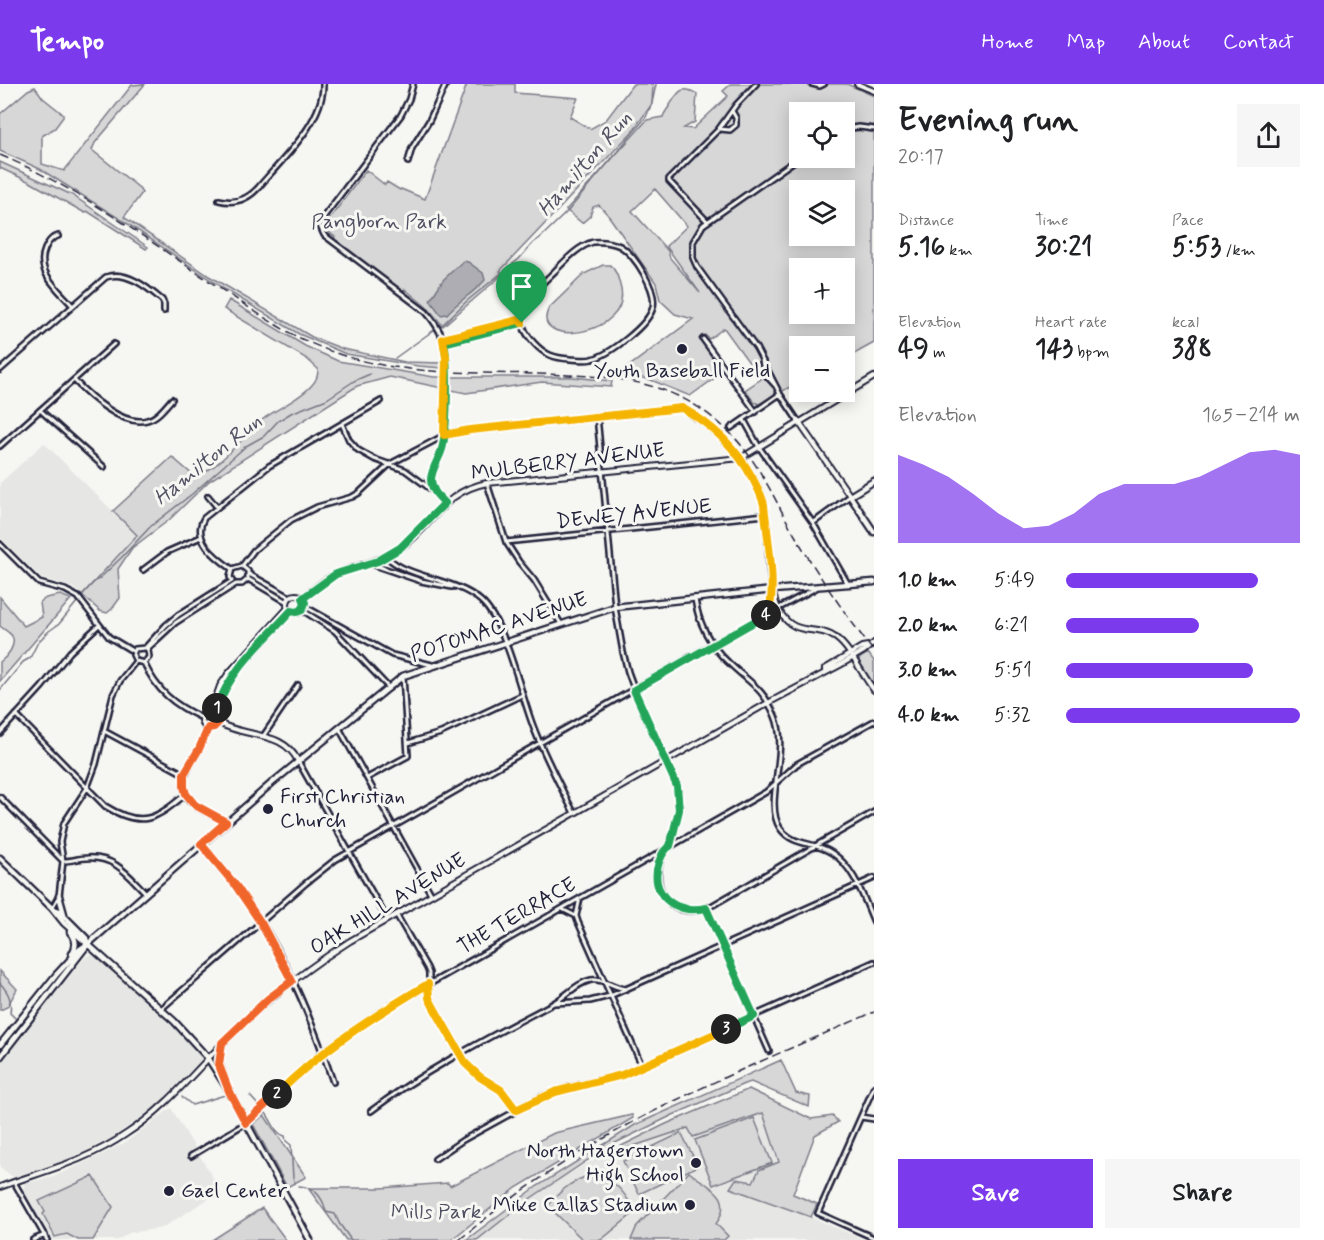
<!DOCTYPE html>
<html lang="en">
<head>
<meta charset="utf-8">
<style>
	:root { --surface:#fff; --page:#f6f6f6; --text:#202124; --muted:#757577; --accent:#7c3aed }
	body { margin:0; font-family:Mynerve,sans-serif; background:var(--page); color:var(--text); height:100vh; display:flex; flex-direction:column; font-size:22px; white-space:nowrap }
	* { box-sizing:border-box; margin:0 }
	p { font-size:20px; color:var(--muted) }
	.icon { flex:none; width:33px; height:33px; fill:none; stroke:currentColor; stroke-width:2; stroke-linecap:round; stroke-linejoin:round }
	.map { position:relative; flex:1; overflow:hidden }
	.side { display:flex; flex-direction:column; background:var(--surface); width:450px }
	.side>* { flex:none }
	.controls { position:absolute; left:789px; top:18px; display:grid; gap:12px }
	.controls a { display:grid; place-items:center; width:66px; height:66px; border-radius:0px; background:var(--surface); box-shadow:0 3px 15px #0003; font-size:30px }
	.pin { position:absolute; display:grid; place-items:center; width:51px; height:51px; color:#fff; margin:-62px -26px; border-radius:50% 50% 50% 0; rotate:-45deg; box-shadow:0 0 6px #0007 }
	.pin .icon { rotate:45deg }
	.km { position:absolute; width:30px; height:30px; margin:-15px; border-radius:50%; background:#222; color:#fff; font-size:16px; line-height:30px; text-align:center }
	.round { display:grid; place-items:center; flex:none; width:63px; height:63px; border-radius:0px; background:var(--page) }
	.overview { display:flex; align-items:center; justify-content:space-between; height:102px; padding:0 24px }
	h1 { font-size:33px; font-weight:700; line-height:45px }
	.stats { display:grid; grid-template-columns:repeat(3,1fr); gap:9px; height:102px; padding:6px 24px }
	.stats div { display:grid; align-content:center }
	.stats b { font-size:26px; font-weight:700 }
	.stats small { font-size:16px; font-weight:400 }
	.stats p { font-size:16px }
	.chart { height:168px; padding:12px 24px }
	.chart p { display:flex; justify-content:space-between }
	.chart svg { width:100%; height:108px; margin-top:6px; fill:var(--accent); opacity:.7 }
	.cta { display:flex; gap:12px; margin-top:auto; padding:12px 24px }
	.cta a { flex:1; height:69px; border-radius:0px; background:var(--accent); color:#fff; font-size:24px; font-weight:700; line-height:69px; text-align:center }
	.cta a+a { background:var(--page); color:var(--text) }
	ul { padding:0 24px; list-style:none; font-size:20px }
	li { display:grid; grid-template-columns:96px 72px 1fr; align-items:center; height:45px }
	li i { height:15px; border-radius:8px; background:var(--accent) }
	header { display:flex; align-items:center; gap:36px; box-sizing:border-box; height:84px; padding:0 30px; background:var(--accent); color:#fff }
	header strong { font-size:28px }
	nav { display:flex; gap:33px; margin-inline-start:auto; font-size:21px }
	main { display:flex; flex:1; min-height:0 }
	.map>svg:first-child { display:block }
</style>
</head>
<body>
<header>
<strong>Tempo</strong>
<nav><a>Home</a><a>Map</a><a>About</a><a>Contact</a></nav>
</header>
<main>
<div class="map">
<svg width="874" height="1156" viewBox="0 0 874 1156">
	<rect width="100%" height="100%" fill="#f6f6f2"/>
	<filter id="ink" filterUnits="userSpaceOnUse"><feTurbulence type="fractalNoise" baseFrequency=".0167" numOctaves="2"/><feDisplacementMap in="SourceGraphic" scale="12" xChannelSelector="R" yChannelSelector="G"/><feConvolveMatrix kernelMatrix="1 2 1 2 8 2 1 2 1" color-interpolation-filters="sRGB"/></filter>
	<g filter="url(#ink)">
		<path fill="#e6e6e4" d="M44,359l96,95 -58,57 -8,-7 -33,-10 -41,-41v-54z
			M92,870l5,2 71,65 22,21 13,16 -45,47 -46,33 -43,21 -56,18 -13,-10v-104l79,-99 8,-8z
			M749,1005l66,46 -22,60 24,9 -6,13 54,23h-388l51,-40 28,-19 39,-22 71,-35z
			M171,1024l50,83 -59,37 -33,5 -11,7h-66l-29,-51 2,-6 28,-6 50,-23 23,-12z"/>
		<path fill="#d7d7d7" stroke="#7c7c89" stroke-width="1.5" fill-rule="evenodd" d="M145,0l-50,59 -3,7 46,37 4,6 -18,24 85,59 103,61 31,12 62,13 37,1v5l-24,-2 -72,-12 -47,-20 -75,-45 -96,-65 -88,-55 -40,-18v-37l28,-24 7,-3 8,11 20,16v3l-8,11 -13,8v28l22,7 68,-86z
			M467,0h48v9l63,5 -8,19 20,12 16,-9 27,-36h20l-1,20 -20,28 -132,139 3,3 -60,52 -14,-17 -24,-20 -2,3 -69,-52 1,-3 -9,-7 -1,-5 41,-55 19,15 2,-3 13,8 1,-1 24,10z
			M731,0h116l27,12v247l-29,16 -1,-13h-44l-1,36 -40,22 -5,-2 -9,-12 16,-11 -37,-51 -15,11 -4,-4 -6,4 24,33 -33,24 -39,-16 -31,-7 73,-54 -18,-5 -15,-14 -4,-17 -48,-68 -9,-10 -6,2 -3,9 -8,7 -16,-13 81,-90 16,-3c1,-4 4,-7 7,-12 8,-12 11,-21 27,-11l-2,28 -11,6 9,1 35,-33 -5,-5zM800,28h44v46h-44zM655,105l32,37 -21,20 34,47 -30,-35 -2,-7 -36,-40zM800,106h44v46h-44zM800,184h44v46h-44z
			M0,78l72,33 76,52 -2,2 -59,-38 -2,2 -55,-31 -30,-14z
			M603,181h7c6,5 8,12 10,20 16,52 -93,64 -71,23l35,-34z
			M229,216l76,46 33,15 96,16h138l40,4 -1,6 -69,-5 -76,11 -76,-16 -33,9 -148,95 -40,39 -37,28 -14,21 2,29 -8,11 -5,4 -7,-2 -18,-16 55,-60 -24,-24 59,-54 22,19c23,-4 49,-40 68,-56 15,-12 37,-20 50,-35 5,-5 6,-10 6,-16l-11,-10 -83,-50z
			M60,511l11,4 -71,82v-19c7,-5 17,-17 12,-26 -3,-4 -9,-7 -12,-10v-29l24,29 18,-9 -2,-15 6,-4z
			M868,569l6,8v25l-16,-22 2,-6z
			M0,887l17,18 -10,18 -7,3z
			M781,976l15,33 14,3 -1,11 -58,-25 -7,2 -71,31 -64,31 -81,54 -51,40h-11l70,-53 99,-62z
			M749,1005l62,30 22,-3 5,6 -23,13 -22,59 24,10 -6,13 -81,-29 6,-9 17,3 6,-12 20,-8 -16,-49 -70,24 -5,-9 -93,31 71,-35z
			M264,1031l42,62 -19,10 -34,-63z
			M632,1031l1,3 -117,70 -65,52h-105l-38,-52h73l67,-5 2,3 104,-53z
			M754,1034l18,45 -59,22 -18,-45z
			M681,1049l17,33 -59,28 -16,-33z
			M689,1088c18,15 47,22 27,52l12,12 -4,4h-93l6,-14z
			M93,1092l20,31 -20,33h-15l-11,-6 -12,3 -12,-23 2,-2 -6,-11z
			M585,1093c28,0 38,11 50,35l-34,28h-18l-35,-34c11,-14 21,-23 37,-29z
			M262,1124l24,32h-74z"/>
		<path fill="#adadb3" stroke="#757583" stroke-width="1.5" d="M463,177l5,1 15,11 2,7c-11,13 -27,21 -38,34l-6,1 -11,-15 13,-20z"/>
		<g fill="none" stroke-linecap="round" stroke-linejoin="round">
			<path stroke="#757583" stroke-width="1.5" d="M441,242l27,-26 51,-41 14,-16 7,-5 28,-27 78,-94 6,-14 4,-19
				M395,274l39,-28
				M82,511l11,-12 6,-4 22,-21 30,-32 41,-32 54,-48 18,-10 14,-15 13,-8 36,-14 27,-18 16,-7
				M0,606l23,-28 7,-4 8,-16 11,-11 10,-7 18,-22
				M0,899c9,10 12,17 10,30l5,5
				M250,1012l9,10
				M182,1013l10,8 33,-10
				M265,1028c7,8 10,22 20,24l1,5 5,4 2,33 2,5
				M299,1102c16,1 24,11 27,26l9,2 4,9 12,17"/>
			<defs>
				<path id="minor" d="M413,0l-4,15 -8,16 -79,104 -2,7 4,9 102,77c7,8 13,17 17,27 7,17 4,88 0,107 -2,11 -12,22 -12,34 1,11 7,16 14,23
					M812,0l8,2 4,-2
					M720,45l10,1 6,-5v-7l-4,-7
					M844,45l15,-2 15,2
					M408,78l4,-14 17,-27 17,-37
					M219,116c16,4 28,0 39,-12 23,-28 66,-66 65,-104
					M707,137l-38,-40v-2l49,-49 18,-25 20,-21
					M58,152c-7,2 -10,6 -13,13 -10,23 14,41 27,56
					M593,158c10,-1 18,0 27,4 15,9 37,44 33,61 -4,18 -44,48 -61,52 -7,2 -15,0 -22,0 -16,-1 -25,-4 -36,-16 -28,-29 -2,-50 20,-71 12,-12 23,-25 39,-30z
					M443,255l79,-20
					M703,255l53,73
					M444,259l78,-20
					M762,277l3,13 10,11
					M0,286l106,-93c20,-7 41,10 56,23l2,4v7
					M74,296c15,16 49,47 73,40 10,-2 18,-13 25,-21
					M40,326l64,57
					M597,332l18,191 8,45 5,20 14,38 35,76 2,24 -8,34
					M744,336l15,27 54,76 35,61
					M798,337l-18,-27 -24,-46 -59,-81 -4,-9v-16l10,-17 97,-68
					M342,340l7,16 9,10 16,9 31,11 27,20
					M731,344l49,-34
					M0,362l114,-102
					M487,399l19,59 13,20 15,18 27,44
					M208,412l9,11
					M813,439l37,-27
					M506,458l259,-27
					M0,460l39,39 26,7 13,7 31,40 25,15
					M387,473c22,22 68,21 94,44 27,25 39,94 54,130 11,28 25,55 39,82
					M371,480l50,17 31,6
					M242,482l12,-16 37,-30 26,-13 35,-10 7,-4 31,-29 55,-29 9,-3 228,-24 32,22 27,28
					M242,482l6,5v8
					M232,485c-15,-11 -41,-29 -28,-51l65,-52 112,-65
					M143,486l24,-18 34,-15
					M249,490l41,23
					M248,495l39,23
					M232,497l-2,-4 2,-8 10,-3
					M236,500h6l6,-5
					M695,515c3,23 15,47 33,63 20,20 35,25 47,54 15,35 -12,86 5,112 13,19 35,13 52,25 23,15 31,44 42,69
					M304,522l88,49 40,10
					M302,526l33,21 54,57
					M145,564l21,-23 12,-10 54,-34
					M147,565l28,-26 61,-39
					M144,579c13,28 30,42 58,55
					M144,579l-8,-2 -3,-6 2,-6 10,-1
					M144,579l5,-6 -1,-7
					M16,631l89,91c37,23 51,13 81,-12
					M208,644c-3,7 -6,15 -9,22 -11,20 -28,38 -2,57 9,6 20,10 29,15
					M339,644l92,166
					M104,647l80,43
					M0,649l42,-46 28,-35 29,-27
					M264,651l34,-50
					M408,659l33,-10 81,-38
					M298,677l89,158
					M367,694l41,-22 -5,-80
					M0,713l62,63
					M201,760c22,25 42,50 60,78 30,47 54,107 72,160
					M665,766c-20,39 8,75 48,55l161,-93
					M63,777c9,0 16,-3 24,-3 28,-2 41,17 59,35
					M580,814l-4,18 2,6 64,144
					M52,824l7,-12 4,-35 -3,-19 4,-19 23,-35 9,-24 17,-69 7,-14 16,-20
					M706,824l63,143
					M562,825l14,7
					M396,830l31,54 2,5v25l37,66 14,13 21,13 15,20
					M555,919l35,-2 20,-5 264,-118
					M161,925l145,-126 29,-23 378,-216 103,-56
					M874,1003l-56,126 56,25
					M371,1027c57,-43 119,-74 181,-107 14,-7 24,-21 39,-24 12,-2 23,8 35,9
					M861,1033l13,2
					M191,1072l55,-33 77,-71 54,-38 389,-222 31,-28 77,-43
					M435,1075l28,-19 80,-44 24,-8 55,-13 252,-113
					M14,1098l33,58
					M33,1156l12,-5"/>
				<path id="tertiary" d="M857,0l17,7
					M798,337l52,75
					M741,374c8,14 20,30 23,45 6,31 1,84 16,109 15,26 37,12 56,26 15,11 26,37 38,52
					M287 520a9 9 0 1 1 18 0a9 9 0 1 1-18 0Z
					M303,514c10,-8 21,-19 33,-24 22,-10 44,-12 65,-26 34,-23 40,-56 86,-65l254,-25 133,-81
					M766,531l5,-8 1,-13
					M825,585l37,-22 6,-1
					M202 636a8 8 0 1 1 16 0a8 8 0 1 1-16 0Z
					M211,628l9,-26 9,-13 59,-65
					M215,630l9,-26 8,-13 59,-64
					M218,639c7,3 15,6 23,8 22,6 45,6 57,30
					M0,1103c43,-16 87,-26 126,-53 42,-27 71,-66 106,-100 36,-36 76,-66 118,-93l418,-238 72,-38 24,-14 10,-8"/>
				<path id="secondary" d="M874,397l-24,15 24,36
					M88,860l184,-161 131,-107 212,-69 158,-17 101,-8"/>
				<path id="primary" d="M0,774l52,50 12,15 110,98 34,37 21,33 81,149
					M59,812l5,18
					M53,825l6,2 27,27 1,4
					M70,848c7,7 7,14 2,22
					M222,959l-4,17 6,17
					M0,961l56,-70 24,-26 6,-4
					M0,973l88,-113"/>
			</defs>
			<use href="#minor" stroke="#22223b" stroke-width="8"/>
			<use href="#tertiary" stroke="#22223b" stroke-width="8"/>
			<use href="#secondary" stroke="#22223b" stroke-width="9"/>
			<use href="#primary" stroke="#22223b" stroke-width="9"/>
			<use href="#minor" stroke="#f6f6f2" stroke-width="3"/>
			<use href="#tertiary" stroke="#f6f6f2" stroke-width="4"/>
			<use href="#secondary" stroke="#f6f6f2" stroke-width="4.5"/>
			<use href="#primary" stroke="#f6f6f2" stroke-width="4.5"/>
			<path stroke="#22223b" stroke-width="1.5" stroke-dasharray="9 4.5" stroke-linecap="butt" d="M0,71c77,32 145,83 215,130 34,22 67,47 105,62 69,29 144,25 217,27 77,2 139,3 197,63 27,29 42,66 62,100 23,40 50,78 78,115
				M459,1156c55,-46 114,-86 178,-120 76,-40 158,-73 237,-108"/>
		</g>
	</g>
	<g fill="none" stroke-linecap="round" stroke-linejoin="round" filter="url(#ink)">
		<defs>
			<path id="split-1" d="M217,624c13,-39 47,-67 74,-97l6,1 5,-2 3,-7 -2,-5 33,-24 42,-13 22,-13 45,-45c-7,-7 -13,-12 -14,-23 0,-12 10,-23 12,-35 4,-21 6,-81 1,-102l78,-20"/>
			<path id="split-2" d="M217,624l-2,6 3,9 -4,4 -6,1 -9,21 -15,25v13l2,7 9,11 31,17 -25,22 35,42 25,37 31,58 -24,18 -46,44 -3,22 10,26 17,32 31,-29"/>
			<path id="split-3" d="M277,1010c45,-45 97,-78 151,-110l1,14 4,8 33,58 14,13 21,13 15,20 39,-18 67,-17 104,-46"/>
			<path id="split-4" d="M726,945l28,-13 -48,-108c-31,7 -58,-14 -47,-46 3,-7 5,-13 11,-16l9,-36 -2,-24 -43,-96 132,-75"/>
			<path id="split-5" d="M522,239v-4l-79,20 3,18 -2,78 26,-5 212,-22c31,17 54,39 71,71 4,8 9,16 11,26 2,23 15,94 2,110"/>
		</defs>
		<use href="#split-1" stroke="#fff" stroke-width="12"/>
		<use href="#split-2" stroke="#fff" stroke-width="12"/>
		<use href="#split-3" stroke="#fff" stroke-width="12"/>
		<use href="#split-4" stroke="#fff" stroke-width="12"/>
		<use href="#split-5" stroke="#fff" stroke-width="12"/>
		<use href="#split-1" stroke="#22a559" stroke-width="8"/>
		<use href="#split-2" stroke="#f0652b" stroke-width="8"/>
		<use href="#split-3" stroke="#f5b400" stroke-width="8"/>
		<use href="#split-4" stroke="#22a559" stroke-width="8"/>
		<use href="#split-5" stroke="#f5b400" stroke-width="8"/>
	</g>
	<g fill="#22223b" stroke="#f6f6f2" stroke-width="2">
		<circle cx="682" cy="265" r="6"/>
		<circle cx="268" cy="725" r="6"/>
		<circle cx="696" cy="1079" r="6"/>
		<circle cx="169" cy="1107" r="6"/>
		<circle cx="690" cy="1121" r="6"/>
	</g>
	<g text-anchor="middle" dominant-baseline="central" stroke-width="6" stroke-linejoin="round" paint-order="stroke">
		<g font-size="21" fill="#4f4f62" stroke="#f6f6f2">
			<text x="379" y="138">Pangborn Park</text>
			<text x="436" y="1128">Mills Park</text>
		</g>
		<g font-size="21" fill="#22223b" stroke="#f6f6f2" text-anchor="start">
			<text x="682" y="287" text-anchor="middle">Youth Baseball Field</text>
			<text x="280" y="713">First Christian<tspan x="280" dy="24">Church</tspan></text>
			<text x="684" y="1067" text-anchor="end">North Hagerstown<tspan x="684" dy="24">High School</tspan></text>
			<text x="181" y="1107">Gael Center</text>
			<text x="678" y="1121" text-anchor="end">Mike Callas Stadium</text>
		</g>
		<g font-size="21" fill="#22223b" stroke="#f6f6f2">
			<text transform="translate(568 378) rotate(-7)">MULBERRY AVENUE</text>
			<text transform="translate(634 430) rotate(-6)">DEWEY AVENUE</text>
			<text transform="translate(499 543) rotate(-18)">POTOMAC AVENUE</text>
			<text transform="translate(388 820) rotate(-31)">OAK HILL AVENUE</text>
			<text transform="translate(517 832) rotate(-30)">THE TERRACE</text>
		</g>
		<g font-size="22" font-style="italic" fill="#535365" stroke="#f6f6f2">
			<text transform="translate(585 80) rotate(-49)">Hamilton Run</text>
			<text transform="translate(208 376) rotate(-39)">Hamilton Run</text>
		</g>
	</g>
</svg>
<div class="controls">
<a><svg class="icon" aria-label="locate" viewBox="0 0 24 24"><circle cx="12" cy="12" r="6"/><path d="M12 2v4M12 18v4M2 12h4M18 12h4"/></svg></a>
<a><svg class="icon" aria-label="layers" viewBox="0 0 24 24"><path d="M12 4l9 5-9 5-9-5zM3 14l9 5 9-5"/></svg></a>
<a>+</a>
<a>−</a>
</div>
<div class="pin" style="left:522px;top:239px;background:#1e9e55"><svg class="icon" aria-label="arrive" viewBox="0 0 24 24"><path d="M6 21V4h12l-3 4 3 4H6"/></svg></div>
<b class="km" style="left:217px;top:624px">1</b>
<b class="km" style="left:277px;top:1010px">2</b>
<b class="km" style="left:726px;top:945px">3</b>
<b class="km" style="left:766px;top:531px">4</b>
</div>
<section class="side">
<div class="overview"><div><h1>Evening run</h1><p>20:17</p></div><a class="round"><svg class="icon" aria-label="share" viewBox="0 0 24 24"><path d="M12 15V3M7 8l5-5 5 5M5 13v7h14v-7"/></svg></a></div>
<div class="stats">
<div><p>Distance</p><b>5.16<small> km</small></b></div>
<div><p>Time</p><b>30:21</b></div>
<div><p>Pace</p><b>5:53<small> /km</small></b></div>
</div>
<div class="stats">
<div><p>Elevation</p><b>49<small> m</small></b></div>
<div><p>Heart rate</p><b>143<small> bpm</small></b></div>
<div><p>kcal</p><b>388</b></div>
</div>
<div class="chart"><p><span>Elevation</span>165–214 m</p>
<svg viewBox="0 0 160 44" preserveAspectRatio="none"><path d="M0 44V8L10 12L20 17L30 24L40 32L50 38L60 37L70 32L80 24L90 20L100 20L110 20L120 17L130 12L140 7L150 6L160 8V44z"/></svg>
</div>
<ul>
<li><b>1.0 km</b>5:49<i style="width:82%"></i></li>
<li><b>2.0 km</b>6:21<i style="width:57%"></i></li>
<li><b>3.0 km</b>5:51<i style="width:80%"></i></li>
<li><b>4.0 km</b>5:32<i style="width:100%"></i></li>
</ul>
<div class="cta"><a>Save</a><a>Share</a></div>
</section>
</main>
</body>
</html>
